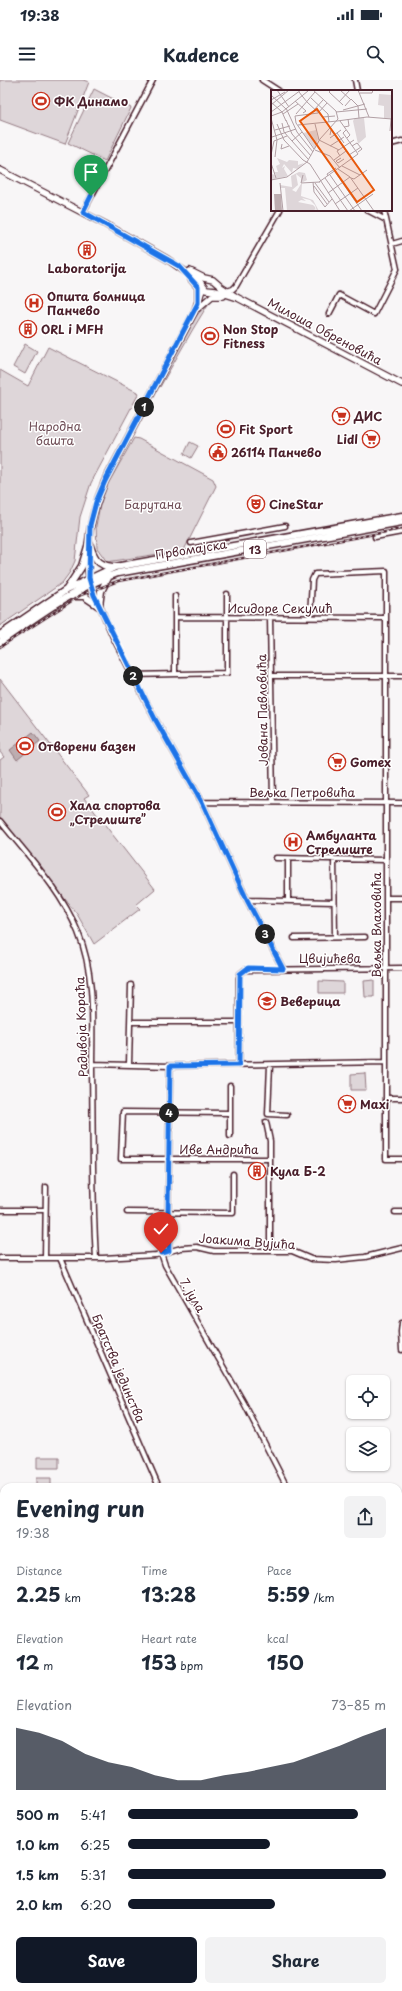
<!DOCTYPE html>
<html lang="en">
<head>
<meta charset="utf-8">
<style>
	:root { --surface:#fff; --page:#f2f2f3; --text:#1f2937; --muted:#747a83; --accent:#111827 }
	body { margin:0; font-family:"Playpen Sans",sans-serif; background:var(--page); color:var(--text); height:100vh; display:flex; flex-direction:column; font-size:15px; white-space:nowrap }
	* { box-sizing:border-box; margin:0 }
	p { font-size:13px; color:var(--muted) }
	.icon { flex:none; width:22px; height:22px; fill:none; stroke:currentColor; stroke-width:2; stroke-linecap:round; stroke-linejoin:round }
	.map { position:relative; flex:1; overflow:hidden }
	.panel { position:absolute; left:0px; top:1403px; width:402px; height:508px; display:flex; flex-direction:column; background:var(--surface); border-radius:12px 12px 0 0; box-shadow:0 1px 3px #0004 }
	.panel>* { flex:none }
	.tools { position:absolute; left:346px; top:1295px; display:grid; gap:8px }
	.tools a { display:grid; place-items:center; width:44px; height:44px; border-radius:6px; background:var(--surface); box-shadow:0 1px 3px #0004; font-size:20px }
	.pin { position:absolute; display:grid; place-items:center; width:34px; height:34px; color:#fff; margin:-41px -17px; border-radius:50% 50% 50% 0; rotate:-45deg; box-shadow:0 0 4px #0007 }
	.pin .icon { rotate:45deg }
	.km { position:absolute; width:20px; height:20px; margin:-10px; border-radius:50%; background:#222; color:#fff; font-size:11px; line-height:20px; text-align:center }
	.round { display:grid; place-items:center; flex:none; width:42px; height:42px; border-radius:6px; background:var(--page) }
	.overview { display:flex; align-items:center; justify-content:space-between; height:68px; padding:0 16px }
	h1 { font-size:22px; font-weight:700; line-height:30px }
	.metrics { display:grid; grid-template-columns:repeat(3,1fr); gap:6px; height:68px; padding:4px 16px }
	.metrics div { display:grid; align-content:center }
	.metrics b { font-size:20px; font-weight:700 }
	.metrics small { font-size:11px; font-weight:400 }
	.metrics p { font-size:11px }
	.chart { height:112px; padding:8px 16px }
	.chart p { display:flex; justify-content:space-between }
	.chart svg { width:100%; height:72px; margin-top:4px; fill:var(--accent); opacity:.7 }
	.action { display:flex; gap:8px; margin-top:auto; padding:8px 16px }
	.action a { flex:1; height:46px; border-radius:6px; background:var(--accent); color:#fff; font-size:16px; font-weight:700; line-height:46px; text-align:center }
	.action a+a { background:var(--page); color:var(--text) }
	ul { padding:0 16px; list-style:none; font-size:13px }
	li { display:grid; grid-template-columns:64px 48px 1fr; align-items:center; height:30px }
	li i { height:10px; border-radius:5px; background:var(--accent) }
	.status { display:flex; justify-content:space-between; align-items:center; height:28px; padding:0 20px; background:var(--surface); direction:ltr }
	.status svg { height:11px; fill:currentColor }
	header { display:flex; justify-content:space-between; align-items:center; height:52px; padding:0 16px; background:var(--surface); font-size:18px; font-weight:700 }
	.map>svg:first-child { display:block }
</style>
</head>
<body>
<div class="status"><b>19:38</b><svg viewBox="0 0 49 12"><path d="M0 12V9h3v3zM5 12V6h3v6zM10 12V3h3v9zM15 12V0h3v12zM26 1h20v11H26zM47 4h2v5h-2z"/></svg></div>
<header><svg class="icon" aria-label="menu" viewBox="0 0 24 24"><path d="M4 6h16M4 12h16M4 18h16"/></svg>Kadence<svg class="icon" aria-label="search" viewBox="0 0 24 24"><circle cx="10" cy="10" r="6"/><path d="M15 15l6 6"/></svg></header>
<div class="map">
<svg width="402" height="1911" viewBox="0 0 402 1911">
	<rect width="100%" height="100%" fill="#f8f6f7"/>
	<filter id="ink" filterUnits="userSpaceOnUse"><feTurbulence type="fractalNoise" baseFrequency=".025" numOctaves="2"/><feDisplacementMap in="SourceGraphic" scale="8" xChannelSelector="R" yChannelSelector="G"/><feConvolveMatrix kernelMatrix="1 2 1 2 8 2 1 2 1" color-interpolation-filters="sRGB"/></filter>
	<g filter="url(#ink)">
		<path fill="#ded6d9" stroke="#947a82" d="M0,0h83l6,2 -24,62 -65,-24z
			M94,9l37,19 -26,53 -37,-18z
			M209,221h1l-17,28 -33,58 -2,-1 34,-65z
			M25,264l12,7 -12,23 -12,-7z
			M48,267l91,46 -48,90 -11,34 -5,44 -5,11 -8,11 -62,43v-256l28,16z
			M134,358l5,1 74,40 3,7 -32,64 -77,12 -10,-14 -1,-22 4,-21 8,-21z
			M190,362l8,4 -7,12 -7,-4z
			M0,599l89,116 -5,3 71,91 -19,16 4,4 -46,35 -17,-30 -77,-96v-58l4,-3 -4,-5z
			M374,900v17h-9l-1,-16z
			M319,901l24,1v11h-24z
			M365,993l1,17h-15v-16z
			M37,1377h22v11h-22z
			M36,1398h15v8h-15z"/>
		<path fill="#bdadb0" stroke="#8f747b" d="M33,652l7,9 -23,19 -7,-10z"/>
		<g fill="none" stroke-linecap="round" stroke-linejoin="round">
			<defs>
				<path id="street" d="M262,0l17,11
					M355,0l2,11
					M391,64l11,-3
					M367,130l19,10
					M384,130l13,59
					M83,132l70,-132
					M392,164l10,-3
					M227,211l6,-2 3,-3 44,-76
					M329,234l10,-19 35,19 23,-45
					M375,457l27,-5
					M191,463l94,-17
					M90,503l24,56 41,80 47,83 45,98 36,69
					M175,516v77
					M175,537l210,1
					M270,537l3,185
					M310,537l2,-37 3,-6 71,-3v588h16
					M132,595l95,-2v-79
					M272,596h130
					M202,722l200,1
					M0,741c28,35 61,69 78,111 18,44 14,92 14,138 1,63 0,125 4,188
					M276,778l110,2
					M334,779l1,78
					M387,818h15
					M247,820l87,2
					M288,821v-42
					M294,858l71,-1
					M131,942h108
					M92,984l78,2 216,-4
					M129,985l2,-80
					M239,985v-87l1,-4 5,-4 157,-2
					M270,985l-2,49 19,1
					M387,1018h15
					M230,1033l-107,-1 -2,47h148
					M266,1042l4,19v110
					M230,1056v-50
					M0,1130h45
					M127,1132l106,1v-39
					M395,1132h7
					M169,1171l-1,-38 2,-147
					M161,1173l4,12 79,138 43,84
					M0,1178h103l53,-3 25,-7 16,-1 17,4h78l19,8 25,1 29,-3 37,-9
					M45,1178l1,-71
					M60,1178l99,229
					M402,1243l-1,9 1,18
					M0,1436h4
					M398,1511h4
					M0,1688h4
					M169,1911v-4"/>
				<path id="secondary" d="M0,90l105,54 62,35 33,23 6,8 10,1 22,7
					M190,191l14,7 9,2 8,7 17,11 164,86
					M191,199l7,8v15
					M198,228l14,-12h11
					M90,502c-7,-33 2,-72 15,-101l89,-168 9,-26"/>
				<path id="primary" d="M89,463c4,13 8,23 24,24
					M67,509l15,-23 7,-23
					M71,516h13l15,10 2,-15 8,-15
					M0,555l66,-45 49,-23 287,-51
					M0,562c38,-26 74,-54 118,-69l284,-51"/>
			</defs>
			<use href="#street" stroke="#4a1f2b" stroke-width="7"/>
			<use href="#secondary" stroke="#4a1f2b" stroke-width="8"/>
			<use href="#primary" stroke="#4a1f2b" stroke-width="9"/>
			<use href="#street" stroke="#fff" stroke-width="4"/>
			<use href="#secondary" stroke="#fff" stroke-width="5.5"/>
			<use href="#primary" stroke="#fff" stroke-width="6"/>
			<defs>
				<path id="rail" d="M0,567l81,-52 37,-14 284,-52"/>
			</defs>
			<use href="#rail" stroke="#4a1f2b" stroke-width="2.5"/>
			<use href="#rail" stroke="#fff" stroke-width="1" stroke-dasharray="3" stroke-linecap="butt"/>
		</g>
	</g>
	<g fill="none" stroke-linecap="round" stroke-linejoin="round" filter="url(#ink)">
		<defs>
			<path id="route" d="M91,116l-8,16 96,54 19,21v16l-93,178 -9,21 -6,23 -1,53 5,17 61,124 47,83 45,98 36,69 -35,-1 -8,6 -1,91 -69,1 -2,147 1,38 -8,2"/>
		</defs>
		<use href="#route" stroke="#fff" stroke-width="8"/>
		<use href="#route" stroke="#1a73e8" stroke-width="5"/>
	</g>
	<defs>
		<symbol id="stadium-ring" viewBox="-11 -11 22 22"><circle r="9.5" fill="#fff" stroke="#c8321e" stroke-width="1.5"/><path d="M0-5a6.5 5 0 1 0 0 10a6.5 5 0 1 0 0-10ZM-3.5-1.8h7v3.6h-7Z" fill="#c8321e"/></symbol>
		<symbol id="building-ring" viewBox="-11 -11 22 22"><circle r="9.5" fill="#fff" stroke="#c8321e" stroke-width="1.5"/><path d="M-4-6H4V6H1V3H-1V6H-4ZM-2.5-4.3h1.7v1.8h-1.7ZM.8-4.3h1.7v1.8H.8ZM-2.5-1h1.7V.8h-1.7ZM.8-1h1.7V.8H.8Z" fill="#c8321e"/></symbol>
		<symbol id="hospital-ring" viewBox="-11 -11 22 22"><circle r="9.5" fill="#fff" stroke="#c8321e" stroke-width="1.5"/><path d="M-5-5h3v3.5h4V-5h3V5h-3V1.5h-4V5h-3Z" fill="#c8321e"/></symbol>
		<symbol id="supermarket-ring" viewBox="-11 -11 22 22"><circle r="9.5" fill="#fff" stroke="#c8321e" stroke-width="1.5"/><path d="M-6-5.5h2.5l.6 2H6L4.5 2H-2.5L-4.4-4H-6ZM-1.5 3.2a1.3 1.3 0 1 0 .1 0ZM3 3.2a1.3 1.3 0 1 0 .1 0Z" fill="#c8321e"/></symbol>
		<symbol id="civic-ring" viewBox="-11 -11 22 22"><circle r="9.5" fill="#fff" stroke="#c8321e" stroke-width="1.5"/><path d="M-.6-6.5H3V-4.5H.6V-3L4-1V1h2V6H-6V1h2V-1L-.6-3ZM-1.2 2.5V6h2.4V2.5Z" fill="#c8321e"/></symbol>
		<symbol id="theatre-ring" viewBox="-11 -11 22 22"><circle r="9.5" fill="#fff" stroke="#c8321e" stroke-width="1.5"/><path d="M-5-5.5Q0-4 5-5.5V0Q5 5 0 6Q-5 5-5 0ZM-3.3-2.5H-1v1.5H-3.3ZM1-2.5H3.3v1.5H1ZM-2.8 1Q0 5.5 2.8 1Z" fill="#c8321e"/></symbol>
		<symbol id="school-ring" viewBox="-11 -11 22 22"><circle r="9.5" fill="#fff" stroke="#c8321e" stroke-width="1.5"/><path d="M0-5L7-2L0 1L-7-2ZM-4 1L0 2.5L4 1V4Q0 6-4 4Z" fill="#c8321e"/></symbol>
	</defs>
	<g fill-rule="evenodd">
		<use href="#stadium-ring" x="31" y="11" width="20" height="20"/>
		<use href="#building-ring" x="77" y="160" width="20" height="20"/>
		<use href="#hospital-ring" x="24" y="213" width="20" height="20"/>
		<use href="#building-ring" x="18" y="239" width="20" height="20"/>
		<use href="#stadium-ring" x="200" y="246" width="20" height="20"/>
		<use href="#supermarket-ring" x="331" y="326" width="20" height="20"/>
		<use href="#stadium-ring" x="216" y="339" width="20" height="20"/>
		<use href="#supermarket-ring" x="361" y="349" width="20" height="20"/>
		<use href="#civic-ring" x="208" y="362" width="20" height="20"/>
		<use href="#theatre-ring" x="246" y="414" width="20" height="20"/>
		<use href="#stadium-ring" x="15" y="656" width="20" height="20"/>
		<use href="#supermarket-ring" x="327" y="672" width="20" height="20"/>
		<use href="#stadium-ring" x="47" y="722" width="20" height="20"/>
		<use href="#hospital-ring" x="283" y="752" width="20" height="20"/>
		<use href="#school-ring" x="257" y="911" width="20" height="20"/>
		<use href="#supermarket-ring" x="337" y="1014" width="20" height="20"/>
		<use href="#building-ring" x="247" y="1081" width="20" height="20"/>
	</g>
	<g text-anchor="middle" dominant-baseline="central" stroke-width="3" stroke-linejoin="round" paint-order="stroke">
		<rect fill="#fff" stroke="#80626b" stroke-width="1" x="244" y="460" width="22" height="18" rx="3"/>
		<g font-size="11" font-weight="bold" fill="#4a1f2b">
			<text x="255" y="469">13</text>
		</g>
		<g font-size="12" font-weight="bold" fill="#4a1f2b" stroke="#fff" text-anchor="start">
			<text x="54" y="21">ФК Динамо</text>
			<text x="87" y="188" text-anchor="middle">Laboratorija</text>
			<text x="47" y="216">Општа болница<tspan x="47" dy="14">Панчево</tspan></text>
			<text x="41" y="249">ORL i MFH</text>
			<text x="223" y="249">Non Stop<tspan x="223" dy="14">Fitness</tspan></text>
			<text x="354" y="336">ДИС</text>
			<text x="239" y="349">Fit Sport</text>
			<text x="358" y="359" text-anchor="end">Lidl</text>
			<text x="231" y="372">26114 Панчево</text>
			<text x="269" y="424">CineStar</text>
			<text x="38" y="666">Отворени базен</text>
			<text x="350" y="682">Gomex</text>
			<text x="70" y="725">Хала спортова<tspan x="70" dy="14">„Стрелиште”</tspan></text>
			<text x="306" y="755">Амбуланта<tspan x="306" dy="14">Стрелиште</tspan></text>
			<text x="280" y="921">Веверица</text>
			<text x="360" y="1024">Maxi</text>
			<text x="270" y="1091">Кула Б-2</text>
		</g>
		<g font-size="12" fill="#4a1f2b" stroke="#fff">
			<text transform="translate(325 251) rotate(28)">Милоша Обреновића</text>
			<text transform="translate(191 469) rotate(-9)">Првомајска</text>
			<text x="280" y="528">Исидоре Секулић</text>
			<text transform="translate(262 630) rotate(-91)">Јована Павловића</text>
			<text x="302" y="712">Вељка Петровића</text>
			<text transform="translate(376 845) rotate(-90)">Вељка Влаховића</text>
			<text x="330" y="878">Цвијићева</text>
			<text transform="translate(81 947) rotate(-92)">Радивоја Кораћа</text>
			<text x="219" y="1069">Иве Андрића</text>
			<text transform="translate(247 1161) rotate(4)">Јоакима Вујића</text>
			<text transform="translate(193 1215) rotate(60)">7. јула</text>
			<text transform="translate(119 1288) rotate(67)">Братства јединства</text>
		</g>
		<g font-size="12" fill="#6f4d56" stroke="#fff">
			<text x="55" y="346">Народна<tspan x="55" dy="14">башта</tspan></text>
			<text x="153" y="424">Барутана</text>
		</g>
	</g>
	<g transform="translate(271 10)">
		<rect width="121" height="121" fill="#f8f6f7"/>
		<path d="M108,4l13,1v24l-8,-1v-12l-6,-1zM84,28h9l2,19 -8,7 -5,-23zM45,40l2,9 -3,10 -12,-16zM6,68l10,4 2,-2 9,1v4l6,-2 -6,6 -5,-1 -1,5 -8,-9 -2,4 3,-2 -1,3 4,7 -17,4v-6l5,1 -2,-3h4l-2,-6 4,-2zM28,82l6,1 2,7 -6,3v-5l-5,-4 2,11 -6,5 4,2 5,-8h1l-1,12 12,4 6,11h-2l-2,-6 -5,-5 -8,-2 4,3 -5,-1 -3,2 15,3 2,2 1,4 -1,-2 -1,2h-27l-2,-23h-5v-3l12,2 -1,-11z" fill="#ded6d9"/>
		<path d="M3,104h7l1,17h-7z" fill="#bdadb0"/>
		<path fill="none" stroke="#b2a0a5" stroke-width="1" d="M6,0l12,17M60,0l-2,2 14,13M69,0l10,9M87,0l11,27M28,2l8,10M89,3h12l1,-3M0,5l15,14M40,8l17,16 1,8M0,10l14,-8M24,11l11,10 -3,2M0,12l11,10 4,9M36,12l16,15M68,12l11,-12M0,15l18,-15M74,16l6,-7 7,7 1,12M15,18l11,24 16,20M43,20l9,-10M72,20l22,-6M0,22l30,-22M65,22l31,-3M47,23l9,-10M12,24l15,-10M25,24l19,-22M0,26l11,-4 26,-21M52,27l12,-1M0,28l6,22 -2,17M15,30l6,14 19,22M66,31l30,-4 25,2M69,31l10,14 -3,3M11,33l2,9 24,27M6,34l7,16 19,20M44,34l4,16 20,10M27,35l39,-4M73,37l5,-1 -1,-7M4,40l15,-4M119,41l1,-12M66,43l7,10M59,45l1,-5 18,25 12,-8M1,47l24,-8M59,48l11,-8M3,51l13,-5M21,51l10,-9M11,54l-1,5 8,-3M59,56l14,-9M81,56l5,-3 5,6 -4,3M43,59l-18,-26 -1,-7 23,-3M44,60l15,6 10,12M0,65l3,-14M69,66l-3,-5 17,-11M70,68l-5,3 2,2 6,-4M32,70l7,4 30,47M63,70l12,-9M36,72l13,-23 18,-20 -2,-8 -23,-21M0,73l5,15M71,76l18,9M67,79l12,8 24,34M64,82l27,39M32,85l-2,8 19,-1M59,85l25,36M57,86l-1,-2 9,-6M54,88l23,33M80,88l3,1 13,-9M0,90l16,-3 20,-15M42,92l1,10 11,15 7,-8M48,92l39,-28 -15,-21 3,-3M9,93l3,28M44,93l14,19M43,96l13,18M57,103l22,-16M64,114l23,-16M78,121l24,-17"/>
		<path fill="#e8590c" fill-opacity="0.15" stroke="#e8590c" stroke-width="2" d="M46,19l57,81 -17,12 -57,-81z"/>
		<rect width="121" height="121" fill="none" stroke="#4a1f2b" stroke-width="2"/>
	</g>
</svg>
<div class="tools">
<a><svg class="icon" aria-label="locate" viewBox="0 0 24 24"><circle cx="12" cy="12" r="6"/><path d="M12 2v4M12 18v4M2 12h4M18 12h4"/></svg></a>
<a><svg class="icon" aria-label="layers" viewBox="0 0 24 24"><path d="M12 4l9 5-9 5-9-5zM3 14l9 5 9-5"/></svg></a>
</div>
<div class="pin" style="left:91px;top:116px;background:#1e9e55"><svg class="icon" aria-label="arrive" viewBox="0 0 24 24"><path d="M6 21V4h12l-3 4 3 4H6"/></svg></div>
<div class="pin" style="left:161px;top:1173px;background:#d93025"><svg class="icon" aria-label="check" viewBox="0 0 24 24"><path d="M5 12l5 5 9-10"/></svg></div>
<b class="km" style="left:144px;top:327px">1</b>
<b class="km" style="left:133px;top:596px">2</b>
<b class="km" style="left:265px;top:854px">3</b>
<b class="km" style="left:169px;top:1033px">4</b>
<section class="panel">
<div class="overview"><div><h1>Evening run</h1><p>19:38</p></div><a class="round"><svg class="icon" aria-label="share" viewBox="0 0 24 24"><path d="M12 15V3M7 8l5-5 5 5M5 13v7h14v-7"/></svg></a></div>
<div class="metrics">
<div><p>Distance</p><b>2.25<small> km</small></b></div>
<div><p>Time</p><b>13:28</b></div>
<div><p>Pace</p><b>5:59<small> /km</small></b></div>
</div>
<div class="metrics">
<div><p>Elevation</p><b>12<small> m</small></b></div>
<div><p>Heart rate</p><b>153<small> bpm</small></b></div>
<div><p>kcal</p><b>150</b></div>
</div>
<div class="chart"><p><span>Elevation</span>73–85 m</p>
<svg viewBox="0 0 160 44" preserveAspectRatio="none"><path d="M0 44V6L10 9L20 14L30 22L40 27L50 30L60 35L70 38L80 38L90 35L100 33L110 30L120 27L130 22L140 17L150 11L160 6V44z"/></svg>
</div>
<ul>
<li><b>500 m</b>5:41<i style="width:89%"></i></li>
<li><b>1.0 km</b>6:25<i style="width:55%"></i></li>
<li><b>1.5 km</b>5:31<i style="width:100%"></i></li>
<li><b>2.0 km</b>6:20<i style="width:57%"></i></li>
</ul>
<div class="action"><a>Save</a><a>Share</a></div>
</section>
</div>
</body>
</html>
